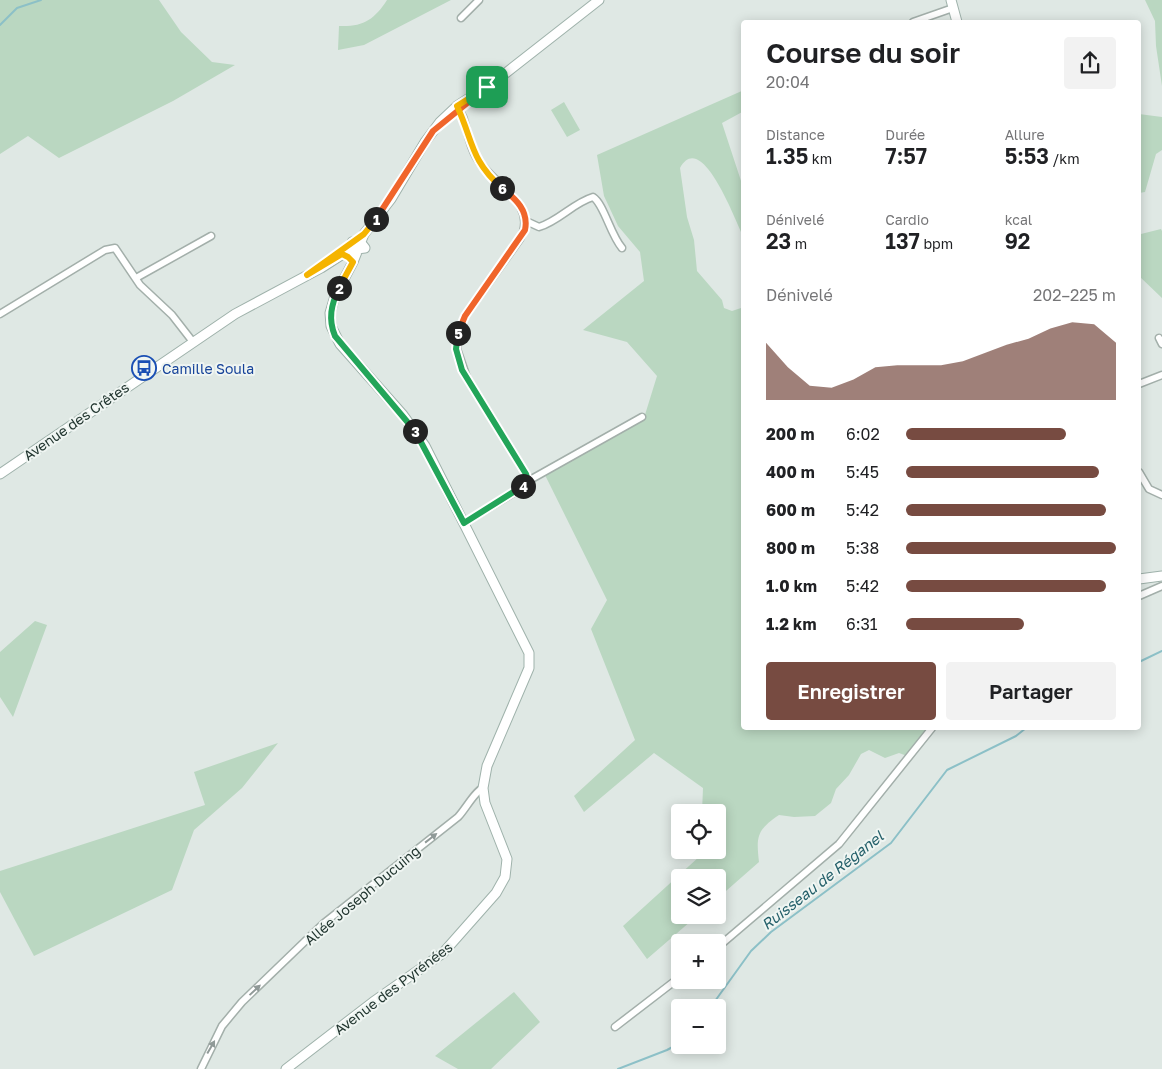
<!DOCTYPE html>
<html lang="fr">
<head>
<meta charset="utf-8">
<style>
	:root { --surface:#fff; --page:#f2f2f2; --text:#202124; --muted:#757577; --accent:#774b41 }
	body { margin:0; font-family:"Golos Text",sans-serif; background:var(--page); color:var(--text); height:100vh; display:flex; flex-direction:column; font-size:19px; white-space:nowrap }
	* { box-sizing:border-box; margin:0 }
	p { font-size:16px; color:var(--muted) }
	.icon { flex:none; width:28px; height:28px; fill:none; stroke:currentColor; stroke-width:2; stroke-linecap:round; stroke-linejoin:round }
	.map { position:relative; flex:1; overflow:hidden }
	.panel { position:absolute; left:741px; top:20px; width:400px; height:710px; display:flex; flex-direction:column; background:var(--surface); border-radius:5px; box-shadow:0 2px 12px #0003 }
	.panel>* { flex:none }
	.buttons { position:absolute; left:671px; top:804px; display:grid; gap:10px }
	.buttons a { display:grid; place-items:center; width:55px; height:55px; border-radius:5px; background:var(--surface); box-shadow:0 2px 12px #0003; font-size:25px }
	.pin { position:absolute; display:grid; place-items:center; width:42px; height:42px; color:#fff; margin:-21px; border-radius:10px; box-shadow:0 2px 8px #0006 }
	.km { position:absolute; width:25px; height:25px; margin:-12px; border-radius:50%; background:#222; color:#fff; font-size:14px; line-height:25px; text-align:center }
	.round { display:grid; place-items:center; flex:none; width:52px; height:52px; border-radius:5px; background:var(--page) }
	.headline { display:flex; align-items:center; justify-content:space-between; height:85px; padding:0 25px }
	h1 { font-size:28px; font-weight:600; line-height:38px }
	.stats { display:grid; grid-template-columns:repeat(3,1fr); gap:8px; height:85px; padding:5px 25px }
	.stats div { display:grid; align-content:center }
	.stats b { font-size:21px; font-weight:600 }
	.stats small { font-size:14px; font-weight:400 }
	.stats p { font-size:14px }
	.chart { height:140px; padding:10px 25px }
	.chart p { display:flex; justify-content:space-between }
	.chart svg { width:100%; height:90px; margin-top:5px; fill:var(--accent); opacity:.7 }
	.primary-button { display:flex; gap:10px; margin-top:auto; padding:10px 25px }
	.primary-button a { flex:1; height:58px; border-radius:5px; background:var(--accent); color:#fff; font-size:20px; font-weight:600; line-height:58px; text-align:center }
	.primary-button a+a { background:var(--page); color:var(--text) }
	ul { padding:0 25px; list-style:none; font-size:16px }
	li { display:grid; grid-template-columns:80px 60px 1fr; align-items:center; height:38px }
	li i { height:12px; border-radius:6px; background:var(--accent) }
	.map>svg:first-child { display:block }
</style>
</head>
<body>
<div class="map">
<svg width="1162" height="1069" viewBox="0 0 1162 1069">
	<rect width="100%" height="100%" fill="#dfe8e4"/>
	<path fill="#bad7c1" d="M0,0h159l22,32 31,30 23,3 -62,36 -114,57 -31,-22 -28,18z
		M387,0h64l-87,45 -26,5 1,-24c24,1 35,-6 48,-26z
		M1145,0h17v86l-6,-40 -1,-25z
		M744,90v21l-22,12 22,67v48c-8,-15 -42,-110 -64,-70l7,49 7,23 3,31 25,29 2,8 8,3 12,-4v421h188l-22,29 -11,-4 -14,5 -16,-8 -8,4 -12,21 -13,14 -5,14 -16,13 -21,1 -15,-2c-22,15 -23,21 -20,47l-41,36v-20h-38v37h18l-51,44 -24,-33 77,-70v-6h18v-38h-16l1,-24 -49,-35 -70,59 -10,-16 61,-56 -44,-111 16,-29 -62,-125 99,-57 13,-42 -30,-34 -44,-12 61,-49 -4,-29 -22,-26 -14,-30 -7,-41z
		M564,102l16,28 -13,7 -16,-27z
		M1139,114l23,3v33l-6,4 -11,38 -6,1z
		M1161,229l1,2v67l-23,-22v-44l2,2z
		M35,621l12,4 -34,92 -13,-20v-45z
		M278,743l-36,45 -48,42 -22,60 -138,66 -34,-64v-21l205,-66 -11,-33z
		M514,992l26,30 -49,47h-33l-23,-13z"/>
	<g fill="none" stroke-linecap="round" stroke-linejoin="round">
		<path stroke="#8cc0c7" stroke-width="2" d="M0,25l17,-17 24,-8
			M1139,662l23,-11
			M710,1008l41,-57 20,-19 120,-89 56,-73 69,-34 10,-8
			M618,1069l49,-19 13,-7"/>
		<defs>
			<path id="street" d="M461,18l18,-18
				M913,22l40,-14
				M457,106c2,5 6,9 7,14 4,13 5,25 12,37 17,29 63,45 44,82l-55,77 -7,17 -1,16 10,29 59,96 2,7
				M526,221l13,6c20,-6 34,-24 54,-30 11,7 17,37 29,51
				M136,278l75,-42
				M0,314l105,-64 10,-2 25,37 32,30 21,27
				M1159,338l3,6
				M1139,384l23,-9
				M1139,472l10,17 13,6
				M464,523l59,-36 5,-6 114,-64
				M1139,596l23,-10
				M718,947l121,-103 93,-116
				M615,1027l65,-50
				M201,1069l21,-43 20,-24 82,-79 134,-106c7,-7 17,-26 25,-29"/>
			<path id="secondary" d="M951,0l6,22
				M484,90l115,-90
				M0,474l235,-160 86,-46 28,-18 16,-2 -4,-5 -9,-1
				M1139,579l23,-3
				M286,1069l87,-67 70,-49 53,-60 9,-16 2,-18 -22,-56 -2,-15 4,-22 42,-98v-15l-104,-207 -22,-31 -63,-71 -9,-18 -1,-13 5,-17 18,-34 11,-28 27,-35 34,-57 15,-20 17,-16 30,-19"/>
		</defs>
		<use href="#street" stroke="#a3afaa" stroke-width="9"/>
		<use href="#secondary" stroke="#9fb2ab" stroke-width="11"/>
		<use href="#street" stroke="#fff" stroke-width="6"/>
		<use href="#secondary" stroke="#fff" stroke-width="9"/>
	</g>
	<defs><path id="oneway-solid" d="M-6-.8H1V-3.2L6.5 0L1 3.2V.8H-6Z" transform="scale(1.25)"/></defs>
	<g fill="#909a98">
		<use href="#oneway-solid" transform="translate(431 838) rotate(-38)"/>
		<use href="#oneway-solid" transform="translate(255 990) rotate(-43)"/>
		<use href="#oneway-solid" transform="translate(211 1047) rotate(-60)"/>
	</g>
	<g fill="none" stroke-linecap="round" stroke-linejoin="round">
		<defs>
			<path id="split-1" d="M376,219l57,-88 54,-44"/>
			<path id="split-2" d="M339,288l14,-26 -5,-5 -6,-3 -35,21 57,-41 12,-15"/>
			<path id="split-3" d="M339,288c-8,17 -11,31 -4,48l80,95"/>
			<path id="split-4" d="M415,431l49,92 59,-37"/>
			<path id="split-5" d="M458,333l-2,16 6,21 64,104 2,7 -5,5"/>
			<path id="split-6" d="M458,333l7,-17 60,-86c4,-19 -9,-31 -23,-42"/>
			<path id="split-7" d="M487,87l-30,19c16,34 13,54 45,82"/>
		</defs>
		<use href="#split-1" stroke="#fff" stroke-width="10"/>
		<use href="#split-2" stroke="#fff" stroke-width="10"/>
		<use href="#split-3" stroke="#fff" stroke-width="10"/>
		<use href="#split-4" stroke="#fff" stroke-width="10"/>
		<use href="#split-5" stroke="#fff" stroke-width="10"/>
		<use href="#split-6" stroke="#fff" stroke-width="10"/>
		<use href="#split-7" stroke="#fff" stroke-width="10"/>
		<use href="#split-1" stroke="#f0652b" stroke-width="6"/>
		<use href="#split-2" stroke="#f5b400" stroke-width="6"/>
		<use href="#split-3" stroke="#22a559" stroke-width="6"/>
		<use href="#split-4" stroke="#22a559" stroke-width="6"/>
		<use href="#split-5" stroke="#22a559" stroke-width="6"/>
		<use href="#split-6" stroke="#f0652b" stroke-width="6"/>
		<use href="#split-7" stroke="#f5b400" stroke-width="6"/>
	</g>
	<defs>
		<symbol id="bus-ring" viewBox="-11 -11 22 22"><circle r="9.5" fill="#eff5f2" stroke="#1a4fb4" stroke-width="1.5"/><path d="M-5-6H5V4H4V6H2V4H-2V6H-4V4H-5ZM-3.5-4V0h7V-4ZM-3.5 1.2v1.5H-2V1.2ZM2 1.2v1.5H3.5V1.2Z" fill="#1a4fb4"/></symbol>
	</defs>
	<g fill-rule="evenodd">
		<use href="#bus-ring" x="130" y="354" width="28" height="28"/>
	</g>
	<g text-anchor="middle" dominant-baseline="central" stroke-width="4" stroke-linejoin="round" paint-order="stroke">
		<g font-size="14" fill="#164399" stroke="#eff5f2" text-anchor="start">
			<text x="162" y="368">Camille Soula</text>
		</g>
		<g font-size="14" fill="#223630" stroke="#eff5f2">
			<text transform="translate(76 421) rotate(-35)">Avenue des Crêtes</text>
			<text transform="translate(362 895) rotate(-40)">Allée Joseph Ducuing</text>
			<text transform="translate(393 988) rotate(-37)">Avenue des Pyrénées</text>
		</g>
		<g font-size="15" font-style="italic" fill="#24606a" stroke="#eff5f2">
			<text transform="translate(822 880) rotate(-38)">Ruisseau de Réganel</text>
		</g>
	</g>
</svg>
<div class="buttons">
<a><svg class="icon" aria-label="locate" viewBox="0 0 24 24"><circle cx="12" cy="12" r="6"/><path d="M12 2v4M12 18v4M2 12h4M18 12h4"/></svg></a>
<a><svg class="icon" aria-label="layers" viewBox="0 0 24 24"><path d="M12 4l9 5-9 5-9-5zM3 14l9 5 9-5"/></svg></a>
<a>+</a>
<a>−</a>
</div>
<div class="pin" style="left:487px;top:87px;background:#1e9e55"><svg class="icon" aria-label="arrive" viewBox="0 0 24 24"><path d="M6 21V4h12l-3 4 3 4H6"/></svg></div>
<b class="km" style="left:376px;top:219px">1</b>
<b class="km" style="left:339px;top:288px">2</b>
<b class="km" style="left:415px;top:431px">3</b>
<b class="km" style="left:523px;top:486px">4</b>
<b class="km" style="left:458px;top:333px">5</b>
<b class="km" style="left:502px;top:188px">6</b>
<section class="panel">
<div class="headline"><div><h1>Course du soir</h1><p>20:04</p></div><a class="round"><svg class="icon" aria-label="share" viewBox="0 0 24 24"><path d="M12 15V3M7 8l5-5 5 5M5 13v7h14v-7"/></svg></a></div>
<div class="stats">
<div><p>Distance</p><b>1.35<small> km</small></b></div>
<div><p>Durée</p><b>7:57</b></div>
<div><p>Allure</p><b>5:53<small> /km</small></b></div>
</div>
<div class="stats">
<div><p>Dénivelé</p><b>23<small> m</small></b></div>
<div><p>Cardio</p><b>137<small> bpm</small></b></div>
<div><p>kcal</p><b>92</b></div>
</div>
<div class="chart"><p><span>Dénivelé</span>202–225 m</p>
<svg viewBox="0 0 160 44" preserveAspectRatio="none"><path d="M0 44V16L10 28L20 37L30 38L40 34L50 28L60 27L70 27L80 27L90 25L100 21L110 17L120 14L130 9L140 6L150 7L160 16V44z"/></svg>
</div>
<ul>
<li><b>200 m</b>6:02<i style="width:76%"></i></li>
<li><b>400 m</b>5:45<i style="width:92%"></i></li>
<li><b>600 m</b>5:42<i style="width:95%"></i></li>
<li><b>800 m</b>5:38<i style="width:100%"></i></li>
<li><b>1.0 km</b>5:42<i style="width:95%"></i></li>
<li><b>1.2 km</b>6:31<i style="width:56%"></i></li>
</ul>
<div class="primary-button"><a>Enregistrer</a><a>Partager</a></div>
</section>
</div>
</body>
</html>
